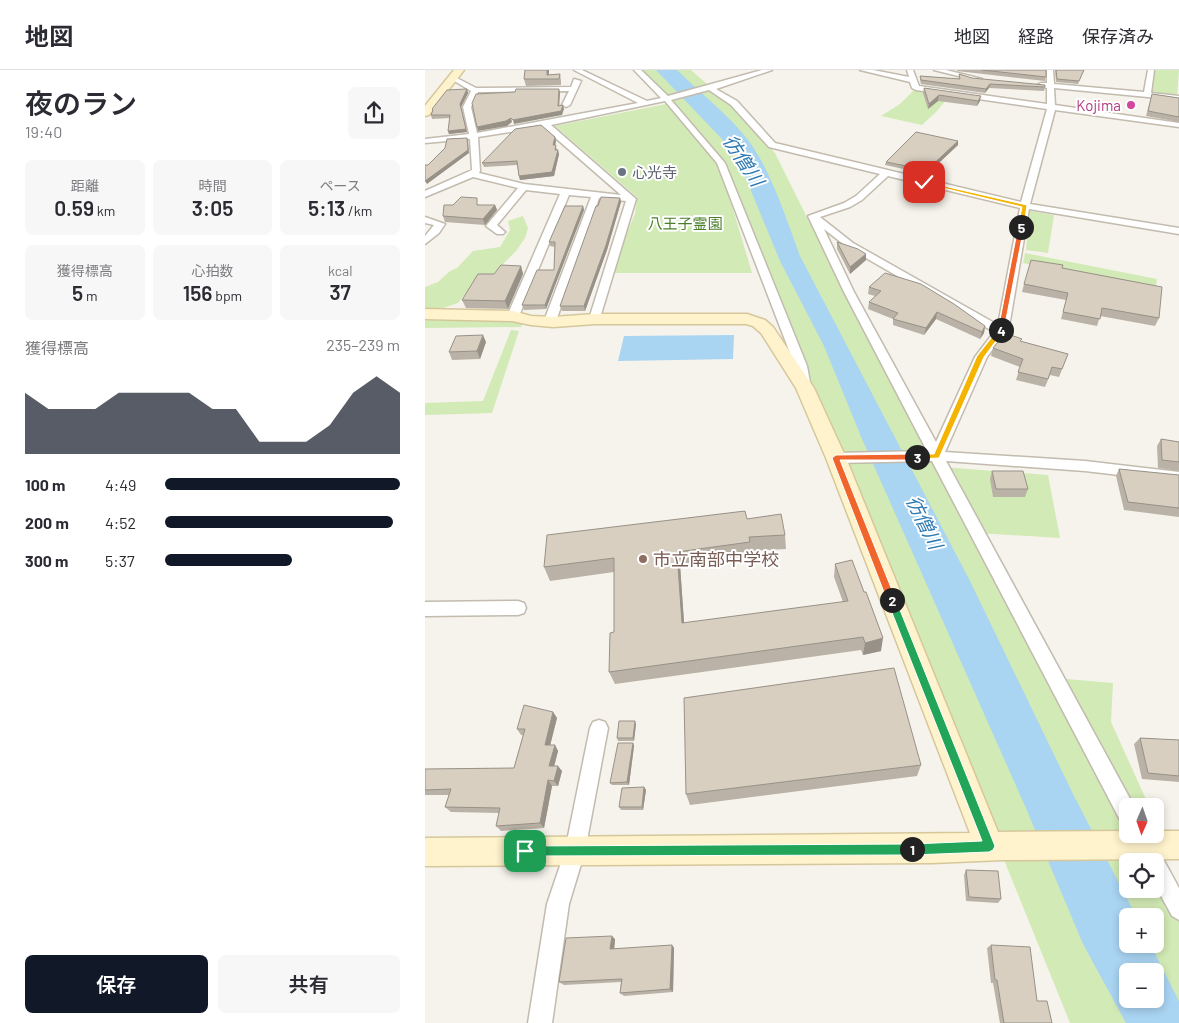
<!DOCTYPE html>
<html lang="ja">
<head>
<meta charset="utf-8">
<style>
	:root { --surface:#fff; --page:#f7f7f7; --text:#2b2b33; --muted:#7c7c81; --line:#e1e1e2; --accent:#111827 }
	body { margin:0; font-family:Barlow,"Noto Sans JP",sans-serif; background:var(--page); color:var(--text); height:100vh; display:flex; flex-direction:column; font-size:19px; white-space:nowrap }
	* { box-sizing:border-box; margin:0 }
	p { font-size:16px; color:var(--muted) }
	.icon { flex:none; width:28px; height:28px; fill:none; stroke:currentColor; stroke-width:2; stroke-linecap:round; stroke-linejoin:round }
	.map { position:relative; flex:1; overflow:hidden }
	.drawer { display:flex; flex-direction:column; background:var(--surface); width:425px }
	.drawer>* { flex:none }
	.needle { width:32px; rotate:182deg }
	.fabs { position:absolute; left:694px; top:728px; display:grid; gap:10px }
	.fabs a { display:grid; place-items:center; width:45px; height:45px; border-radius:8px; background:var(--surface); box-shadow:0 2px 8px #0003; font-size:25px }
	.pin { position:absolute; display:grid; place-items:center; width:42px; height:42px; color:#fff; margin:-21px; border-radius:10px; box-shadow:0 2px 8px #0006 }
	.km { position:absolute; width:25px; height:25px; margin:-12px; border-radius:50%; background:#222; color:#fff; font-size:14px; line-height:25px; text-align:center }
	.round { display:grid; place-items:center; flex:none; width:52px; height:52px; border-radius:8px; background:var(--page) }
	.headline { display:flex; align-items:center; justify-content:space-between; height:85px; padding:0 25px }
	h1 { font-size:28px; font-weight:600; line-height:38px }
	.stats { display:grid; grid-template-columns:repeat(3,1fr); gap:8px; height:85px; padding:5px 25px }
	.stats div { display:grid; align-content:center; border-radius:8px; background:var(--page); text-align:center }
	.stats b { font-size:21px; font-weight:600 }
	.stats small { font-size:14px; font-weight:400 }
	.stats p { font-size:14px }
	.chart { height:140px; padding:10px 25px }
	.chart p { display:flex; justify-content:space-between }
	.chart svg { width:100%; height:90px; margin-top:5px; fill:var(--accent); opacity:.7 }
	.action { display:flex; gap:10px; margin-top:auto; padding:10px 25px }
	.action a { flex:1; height:58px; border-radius:8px; background:var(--accent); color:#fff; font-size:20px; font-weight:600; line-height:58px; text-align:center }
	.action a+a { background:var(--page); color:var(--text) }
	ul { padding:0 25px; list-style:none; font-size:16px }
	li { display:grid; grid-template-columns:80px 60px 1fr; align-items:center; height:38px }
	li i { height:12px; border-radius:6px; background:var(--accent) }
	header { display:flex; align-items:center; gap:30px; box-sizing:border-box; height:70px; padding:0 25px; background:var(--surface); border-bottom:1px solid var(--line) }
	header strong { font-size:24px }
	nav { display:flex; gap:28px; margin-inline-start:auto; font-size:18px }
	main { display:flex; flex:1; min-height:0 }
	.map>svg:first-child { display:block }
</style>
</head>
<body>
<header>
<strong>地図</strong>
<nav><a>地図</a><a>経路</a><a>保存済み</a></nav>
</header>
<main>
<section class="drawer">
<div class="headline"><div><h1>夜のラン</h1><p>19:40</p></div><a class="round"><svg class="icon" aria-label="share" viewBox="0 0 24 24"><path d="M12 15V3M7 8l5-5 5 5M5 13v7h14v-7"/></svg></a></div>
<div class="stats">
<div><p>距離</p><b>0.59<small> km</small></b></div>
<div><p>時間</p><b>3:05</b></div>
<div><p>ペース</p><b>5:13<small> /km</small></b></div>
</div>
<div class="stats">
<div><p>獲得標高</p><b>5<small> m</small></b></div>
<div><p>心拍数</p><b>156<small> bpm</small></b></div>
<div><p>kcal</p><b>37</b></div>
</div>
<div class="chart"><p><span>獲得標高</span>235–239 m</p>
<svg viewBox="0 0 160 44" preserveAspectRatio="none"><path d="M0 44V14L10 22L20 22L30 22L40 14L50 14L60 14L70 14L80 22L90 22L100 38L110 38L120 38L130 30L140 14L150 6L160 14V44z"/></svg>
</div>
<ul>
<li><b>100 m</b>4:49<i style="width:100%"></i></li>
<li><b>200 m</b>4:52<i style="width:97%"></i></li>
<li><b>300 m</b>5:37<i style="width:54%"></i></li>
</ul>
<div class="action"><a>保存</a><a>共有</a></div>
</section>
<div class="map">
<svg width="754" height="953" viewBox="0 0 754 953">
	<rect width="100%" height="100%" fill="#f6f3ec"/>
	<path fill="#d2eab5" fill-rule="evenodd" d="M212,0h54l40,35 44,48 82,165 108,193 -23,-44 106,8 12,63 -83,-5 78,145 58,5 -2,39 38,84h-22v28h12l15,27h-27v28h28v-26l24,45v115h-109l-252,-623 -96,-228 30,101h-143l26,-59 2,-17 -82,-71 111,-22 44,50 -29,-42zM702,846h28v28h-28zM702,901h28v28h-28z
		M730,0h24l-2,26 -25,-2z
		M491,18l34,7 -13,16 -15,14 -41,-9 19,-12z
		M605,141l24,4 -6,38 -22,-3z
		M98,146l5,12 -3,10 -9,13 -29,29 -12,10 -10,4 -7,9 -15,5 -18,2v-23l13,-5 12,-11 7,-3 16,-17 27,-4 10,-17 -2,-9z
		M600,183l132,26 -2,12 -132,-28z
		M0,244l99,6 -3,7 -96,1z
		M86,260l8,1 -27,82 -67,2v-12l58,-2z"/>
	<path fill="#a9d4f2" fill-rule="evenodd" d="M231,0h21c23,23 51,44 71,70 23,30 39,81 52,116l170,325 104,215 62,120h-9v28h23l29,57v22h-53l-43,-79 -58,-138 -163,-367 -38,-93 -44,-85 -31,-75 -9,-28zM702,901h28v28h-28z
		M309,265l-1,24 -115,2 6,-25z"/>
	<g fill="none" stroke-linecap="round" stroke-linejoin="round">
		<defs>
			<path id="street" d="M149,0h8l65,31 14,-3 -27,-28h7l27,26 94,-26h10l-56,19 21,12 38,42 246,59 26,-93 -131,-19 -4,-2 -2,-6 -50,-12h13l36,7 -2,-7h6l6,16 128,18v-16l-10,-3 4,-2h6v-13h6l1,14 90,8 4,-22h6l-3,23 28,3v4l-125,-12 1,17 124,18v4l-124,-17 -25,94 149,24v6l-150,-25 -20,118 -22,30 -42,95 140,9 94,11v10l-94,-11 -139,-10 188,345h-7v17l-7,-3 -188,-359 -96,2 -5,-2 -2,-3 2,-3 5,-2 91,-2 -83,-159 -36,-76 36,-13 12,-7 24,-22 -111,-27 -38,-42 -22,-15 -38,10 54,63 82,203 4,22 -2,3h-8l-2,-3 -4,-22 -78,-203 -52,-62 -114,24 85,74 -37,122h-8l-2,-2 37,-118 -27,-3 -43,123 -6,3 -6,-3 47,-124 -22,-2 -50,121 -2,2h-8l-2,-2 53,-122 -34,-4 -29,35 8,7 -2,2h-6l-11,-8 32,-38 -45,-11 -48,20v-6l47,-21 -2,-31 -45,4v-4l44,-5 -6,-27 8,-16 -20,-12 -2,-1 4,-2 23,12 95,-1 3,-8 7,2 -11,24 -4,2 -4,-2 7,-14 -91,1 -7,15 6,26 161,-30zM118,57l78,68 -97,-11 -45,-11 1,-2 -2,-34zM463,106l132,32 -22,117 -145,-82 -33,-26 30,-10 12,-7zM399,159l23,18 147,85 -19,25 -39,85 -82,-150z
				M509,0h12l36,9 -4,2z
				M0,147l20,7 -6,9 -14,11v-8l9,-11 -9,-2z
				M93,531l6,2 2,5 -2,5 -6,2 -93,1v-14z
				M174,650l6,2 3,6 -23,123 -16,53 -17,119h-24l19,-119 18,-53 25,-123 3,-6z
				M730,784l7,3 17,31v32l-7,-4 -17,-31v-24h-9l2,-4z"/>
			<path id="secondary" d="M29,0h10l-35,45 -4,1v-10z
				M0,239l88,2 18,5 22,1 42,-3h152l18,6 8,7 41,61 32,70 152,374 129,-1v3h28v-3h24v28l-176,1 -71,3 -507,3v-28l545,-5 -144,-375 -30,-70 -35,-55 -8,-7 -7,-2h-151l-42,3 -22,-2 -19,-4 -87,-2z"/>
		</defs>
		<use href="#street" stroke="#c2bbae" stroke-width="3"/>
		<use href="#secondary" stroke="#d6c79b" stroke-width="3"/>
		<use href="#street" fill="#fff" fill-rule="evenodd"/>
		<use href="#secondary" fill="#fff3cd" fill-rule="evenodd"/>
	</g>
	<path fill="#bab2a6" d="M100,0h24v5l11,-1 1,7v4l-35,1 -2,-7z
		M532,0h89l-1,11 -88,-10z
		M630,0h29l-6,14 -22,-2z
		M534,4l13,4 73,9 -1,4 -55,-3 -4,5 -64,-9 -1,-4v-4l39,3z
		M499,18l56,13 -3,5 -39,-5 -10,8 -5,-16z
		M42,19l1,4 -7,14 6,25 -18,2 -1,-3 2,-13 -18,1 -1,-4 2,-3 -1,-3z
		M727,24l27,4v24l-33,-6z
		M130,67l1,4 -1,4 2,4 2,5 -5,22 -34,4 -3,-15 -33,2 -2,-4z
		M533,71v4l-31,29 -42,-9 1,-3z
		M195,128l1,4 -14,48 -22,61h-23l-2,-5 38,-100z
		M53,134l1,1h16l2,5 -12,15 -40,-3 -2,-6z
		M158,136l1,4 -38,99 -22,1 -2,-5 32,-35 1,-23 -5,-1 -1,-4z
		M412,172l29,12v6l-16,14 -13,-25z
		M96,196l2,8 -15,35 -42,-1 -4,-8 32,-26z
		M637,198l97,50 -4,8 -55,-10 -3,10 -36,-7 5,-19 -44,-8 2,-8z
		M444,217l116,39 -1,7 -4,6 -44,-20 -12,16 -31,-10v-6l-25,-10 1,-7 6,-6 -7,-2z
		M61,272l-6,17 -28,1 -3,-8z
		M596,272l47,12 -9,23 -9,-2 -5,12 -29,-7 4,-13 -29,-11 2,-8z
		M736,369l18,3v29l-21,-3 -1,-22z
		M694,399l60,6v42l-55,-7 -8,-34z
		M567,401l36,18 -3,8h-32l-3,-18z
		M322,449l38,16 1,14 -35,2v5l-71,9 4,58 159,-21 -9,-25 1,-13 46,87 -18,4 -2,-5 -246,34 -6,-12 5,-40v-60l-64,9 -6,-14z
		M128,642l4,6 -7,27h5l3,6 -4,15 8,5 -4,15h-6l-8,42 -43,3 -5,-5 3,-13 -48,-1 -6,-5 4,-12h-24v-26l89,-1 9,-33h-2l-4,-6z
		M211,654l-2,17h-16l-1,-3z
		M715,668l39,2v42l-37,-3 -8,-35z
		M208,673l1,3 -5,39h-17l-2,-2z
		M496,695l-4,11 -227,29 -4,-11z
		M219,717l2,3 -3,20h-22l-2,-3z
		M541,800l35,29 -3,4 -32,-2 -2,-26z
		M190,869l-1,10 58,-4 2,3 -1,44 -49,4 -4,-3 1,-11 -57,3 -5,-3z
		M566,875l46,56 15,22h-52l-7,-40h-2l-4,-35z"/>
	<path fill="#979187" d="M122,0h2v1l-1,8 -1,-4z
		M565,14l-1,4 -4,5 1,-4z
		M42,19l1,4 -7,14 6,25 -18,2 -1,-3z
		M134,19l1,4 -1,17 -1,-4z
		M514,25l-1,6 -10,8 1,-5z
		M556,26l-1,5 -3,5 1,-5z
		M138,35l1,4 -2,6 -48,9 -1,-4z
		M86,48l1,4 -5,4 -29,5 -1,-4z
		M130,67l1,4 -2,8 -1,-4z
		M42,68l1,3 1,12 -42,31 -2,-3z
		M533,71v4l-31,29v-4z
		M133,80l1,4 -5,22 -34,4 -1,-4z
		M195,128l1,4 -14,48 -22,61 -1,-5z
		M70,135l2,5 -12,15 -2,-6z
		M158,136l1,4 -38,99 -1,-4z
		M441,184v6l-16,14v-7z
		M96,196l2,8 -15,35 -3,-8z
		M512,242l-1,7 -12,16 2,-7z
		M560,256l-1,7 -4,6 2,-7z
		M58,265l3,7 -6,17 -3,-8z
		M252,482l3,13 5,71 -3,-13z
		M458,568l-2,13 -18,4 2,-12z
		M128,642l4,6 -8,32 -4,-5z
		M210,651l1,3 -2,17 -1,-3z
		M208,673l1,3 -5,39 -2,-3z
		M130,675l3,6 -5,20 -4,-5z
		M133,696l4,5 -4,15 -4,-5z
		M123,710l4,6 -8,42 -4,-5z
		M219,717l2,3 -3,20 -1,-3z
		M187,866l3,3 -1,13 -4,-3z
		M247,875l2,3 -1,44 -3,-3z"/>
	<path fill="#d8cfc1" stroke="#979187" d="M100,0h22v5l13,-1 -1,5h-35z
		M557,0h64v7z
		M631,0h28l-5,11 -22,-2z
		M534,4l13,4 73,7v2l-55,-3 -4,5 -65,-9 -1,-4 40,3z
		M499,18l57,8 -3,5 -39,-6 -10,9z
		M42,19l-7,15 6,25 -18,2 2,-16h-19l2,-5 -1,-1 15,-19z
		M91,19h43l-1,17 5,-1 -2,6 -48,9 -2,-2 -5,3 -29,6 -5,-24 4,-9 39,-2z
		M727,24l27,4v19l-31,-6z
		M116,55l14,12 -2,8h3l-1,5h3l-6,22 -33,4 -2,-15 -35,2 33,-34z
		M491,62l42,9 -31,29 -41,-8z
		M42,68l1,12 -43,31v-16h3l17,-17 2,-9z
		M36,127l16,1v7h18l-12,14 -40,-3 1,-11h9z
		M176,127l19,1 -14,47 -22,61h-24l36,-100h2z
		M140,136h18l-38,99h-23l15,-35h17l1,-28h-6z
		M412,172l21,7 8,5 -16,13z
		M606,190l32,5 -1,3 100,19 -3,31 -57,-10 -2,11 -37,-7 5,-19 -44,-9z
		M76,195l20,1 -16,35 -43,-1 16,-26h16z
		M460,203l36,11 33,20 31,22 -3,6 -45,-20 -11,16 -33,-9 5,-6 -29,-11 12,-11 -12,-4z
		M580,263l17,6 -2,2 48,13 -6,15 -10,-2 -4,12 -30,-7 5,-13 -30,-11z
		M58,265l-6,16 -28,1 7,-16z
		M736,369l18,3v20l-17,-2z
		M694,399l60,6v33l-51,-6z
		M567,401h31l5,18h-32z
		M320,441l2,8 34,-5 4,21 -36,2 1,5 -73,10 5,71 166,-22 -13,-37 17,-4 12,32h2l17,46 -18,5 -2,-6 -254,35 1,-39 4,-1v-74l-70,9 3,-32z
		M469,598l27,97 -235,29 -2,-96z
		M99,635l29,7 -8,33h10l-6,21h9l-4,15 -6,-1 -8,43 -44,3 4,-18 -55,-1 6,-18 -26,1v-21l89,-1 11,-39h-8z
		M194,651h16l-2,17h-16z
		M715,668l39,2v36l-31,-3z
		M193,673h15l-6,39 -17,1z
		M219,717l-2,20h-23l3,-19z
		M541,800l32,1 3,28 -32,-2z
		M187,866l-2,13 62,-4 -2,44 -50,4 2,-14 -63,3 7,-44z
		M566,875l39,2 7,54h10l5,22h-48l-7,-43h-2z"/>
	<path fill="#22a559" stroke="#fff" d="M487,774l4,1 2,4 -2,4 -4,2 -387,1 -4,-1 -1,-4 1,-4 4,-1z"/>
	<path fill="#22a559" stroke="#fff" d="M467,526l4,4 99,246 -2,4 -4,2 -77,3 -4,-2 -1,-4 1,-4 4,-1 70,-3 -95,-241z"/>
	<path fill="#f0652b" stroke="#fff" d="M492,384l4,3 -4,3h-77l56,140 -4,3 -5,-3 -55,-142 4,-3z"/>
	<path fill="#f5b400" stroke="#fff" d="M574,258l5,2 -20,27 -45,101 -25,1 -1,-2 4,-3h17l43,-98z"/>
	<path fill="#f0652b" stroke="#fff" d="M596,155l3,2 -20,103 -3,2 -3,-2 20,-103z"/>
	<path fill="#f5b400" stroke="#fff" d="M497,111l105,24 -3,22 -3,1 -3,-1 4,-20 -100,-24z"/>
	<circle fill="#d1479c" stroke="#fff" stroke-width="2" cx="706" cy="35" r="5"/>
	<circle fill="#6b7280" stroke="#fff" stroke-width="2" cx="197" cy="102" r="5"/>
	<circle fill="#8d6e63" stroke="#fff" stroke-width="2" cx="218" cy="489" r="5"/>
	<g text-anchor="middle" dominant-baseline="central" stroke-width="4" stroke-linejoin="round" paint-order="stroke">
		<g font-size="15" fill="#b23c85" stroke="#fff" text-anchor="end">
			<text x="696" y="35">Kojima</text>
		</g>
		<g font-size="15" fill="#5b616d" stroke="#fff" text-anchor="start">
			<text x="207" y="102">心光寺</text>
		</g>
		<g font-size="15" fill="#4a7f2a" stroke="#fff">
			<text x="260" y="153">八王子霊園</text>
		</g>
		<g font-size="18" fill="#785e54" stroke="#fff" text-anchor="start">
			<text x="228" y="489">市立南部中学校</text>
		</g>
		<g font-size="19" font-style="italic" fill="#2e7ab2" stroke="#fff">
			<text transform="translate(319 90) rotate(57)">彷僧川</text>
			<text transform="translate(500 452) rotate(64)">彷僧川</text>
		</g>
	</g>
</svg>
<div class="fabs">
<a><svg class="needle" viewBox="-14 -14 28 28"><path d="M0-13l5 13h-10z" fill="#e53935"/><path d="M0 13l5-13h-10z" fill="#7c7c81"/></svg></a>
<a><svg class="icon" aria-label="locate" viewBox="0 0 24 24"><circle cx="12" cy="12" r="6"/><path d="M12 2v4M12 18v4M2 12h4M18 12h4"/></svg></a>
<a>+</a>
<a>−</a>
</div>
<div class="pin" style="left:100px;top:781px;background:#1e9e55"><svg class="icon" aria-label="arrive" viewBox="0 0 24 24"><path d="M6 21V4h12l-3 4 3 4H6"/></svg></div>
<div class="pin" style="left:499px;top:112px;background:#d93025"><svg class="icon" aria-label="check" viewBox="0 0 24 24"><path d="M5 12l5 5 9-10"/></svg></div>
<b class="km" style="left:487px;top:779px">1</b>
<b class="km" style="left:467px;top:530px">2</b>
<b class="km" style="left:492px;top:387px">3</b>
<b class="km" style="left:576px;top:260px">4</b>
<b class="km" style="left:596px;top:157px">5</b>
</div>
</main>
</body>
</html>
